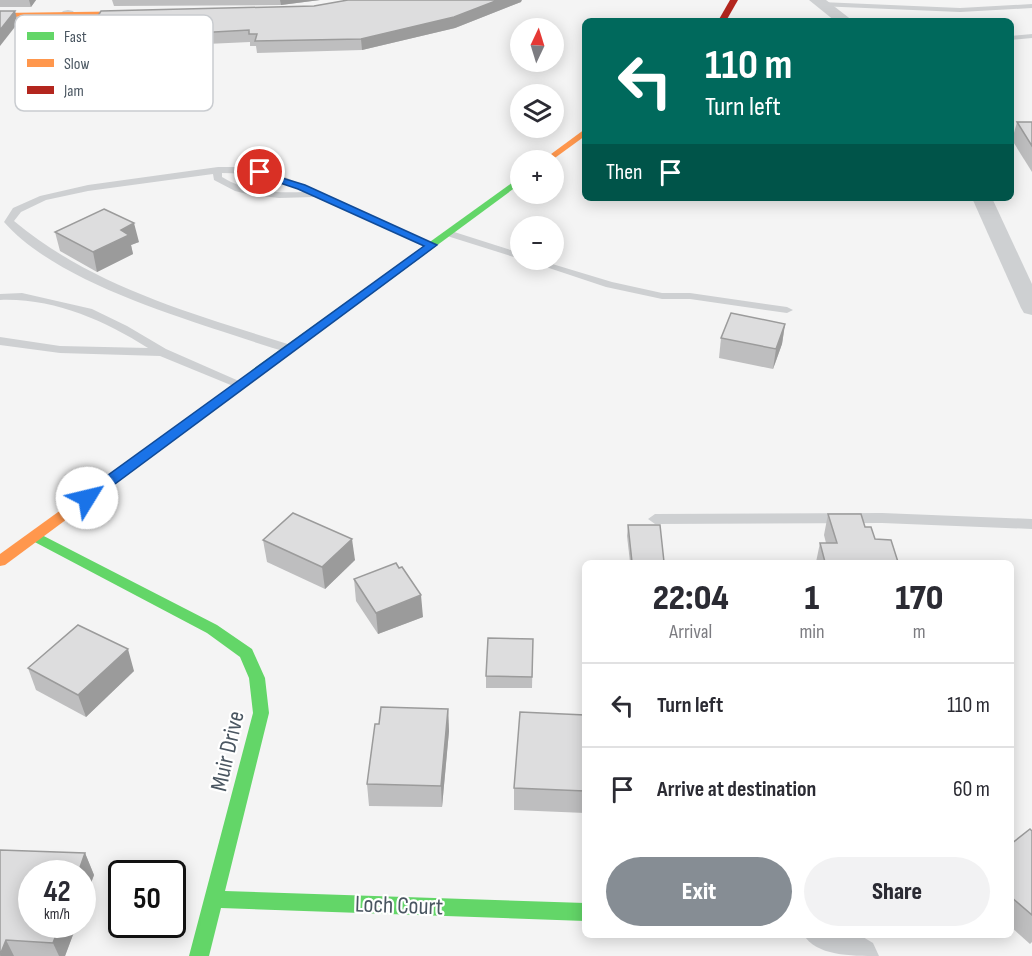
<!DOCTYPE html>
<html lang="en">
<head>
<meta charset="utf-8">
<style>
	:root { --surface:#fff; --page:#f2f2f3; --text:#2b2b33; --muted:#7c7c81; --line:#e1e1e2; --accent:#868d94 }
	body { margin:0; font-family:"Sofia Sans Condensed",sans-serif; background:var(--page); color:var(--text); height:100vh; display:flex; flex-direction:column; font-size:22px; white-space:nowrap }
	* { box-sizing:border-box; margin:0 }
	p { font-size:20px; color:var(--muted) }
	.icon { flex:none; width:33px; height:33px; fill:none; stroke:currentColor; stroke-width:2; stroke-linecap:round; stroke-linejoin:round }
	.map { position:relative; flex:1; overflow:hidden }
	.panel { position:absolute; left:582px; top:560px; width:432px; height:378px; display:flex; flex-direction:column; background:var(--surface); border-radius:9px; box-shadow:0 3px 15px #0003 }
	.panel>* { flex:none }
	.guide { position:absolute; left:582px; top:18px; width:432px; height:183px; border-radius:9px; box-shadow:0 3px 15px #0003; background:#00695c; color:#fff; overflow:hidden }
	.needle { width:39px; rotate:4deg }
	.buttons { position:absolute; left:510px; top:18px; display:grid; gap:12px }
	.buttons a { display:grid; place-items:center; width:54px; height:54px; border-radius:50%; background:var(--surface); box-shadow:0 3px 15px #0003; font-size:30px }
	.speed { position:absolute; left:18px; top:860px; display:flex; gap:12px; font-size:30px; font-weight:700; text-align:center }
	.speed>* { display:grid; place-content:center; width:78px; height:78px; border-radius:50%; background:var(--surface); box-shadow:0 3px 15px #0003; line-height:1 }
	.speed small { font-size:15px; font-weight:400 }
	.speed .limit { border:3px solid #111; border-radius:9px; background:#fff; color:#111 }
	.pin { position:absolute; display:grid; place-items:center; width:51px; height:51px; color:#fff; margin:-26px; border:3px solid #fff; border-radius:50%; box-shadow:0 2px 6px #0007 }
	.me { position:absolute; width:66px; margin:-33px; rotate:54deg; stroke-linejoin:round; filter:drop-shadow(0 0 4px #0008) }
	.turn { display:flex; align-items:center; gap:21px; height:126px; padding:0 24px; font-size:27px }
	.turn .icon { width:78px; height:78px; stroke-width:2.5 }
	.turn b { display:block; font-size:42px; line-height:51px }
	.then { display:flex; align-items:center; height:57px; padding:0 24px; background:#0003; gap:12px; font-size:22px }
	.eta { display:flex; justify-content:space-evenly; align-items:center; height:102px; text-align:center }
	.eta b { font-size:36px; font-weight:800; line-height:42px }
	.action { display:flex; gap:12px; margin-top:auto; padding:12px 24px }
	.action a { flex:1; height:69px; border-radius:36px; background:var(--accent); color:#fff; font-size:24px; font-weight:800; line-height:69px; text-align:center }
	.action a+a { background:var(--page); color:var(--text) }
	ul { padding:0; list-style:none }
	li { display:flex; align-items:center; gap:18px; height:84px; padding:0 24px; border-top:2px solid var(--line) }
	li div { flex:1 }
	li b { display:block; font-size:22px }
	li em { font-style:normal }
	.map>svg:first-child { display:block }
</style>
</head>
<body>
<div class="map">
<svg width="1032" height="956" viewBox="0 0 1032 956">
	<rect width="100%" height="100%" fill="#f4f4f4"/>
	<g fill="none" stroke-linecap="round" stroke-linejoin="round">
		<g fill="#ced0d2" fill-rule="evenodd">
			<polygon points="821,2 960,8 1032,4 1032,8 960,12 818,6 818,2"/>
			<polygon points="1032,34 1032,38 1011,40 1011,36"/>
			<path d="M218,167H247L276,173L436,245L435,247H427L315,197L279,198L251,195L235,191L214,180L213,174L88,191L46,200L21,212L14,221C94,288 197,315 294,346L296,349L290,353C268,347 246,339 224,332C157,310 51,276 4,222L13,208L40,196L88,185ZM222,173C255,173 274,179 304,192C276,193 246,192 222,177Z"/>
			<polygon points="448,230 520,253 520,259 444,235 443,233"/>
			<polygon points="525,260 539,260 612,282 662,293 690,293 787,307 793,310 787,313 690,299 662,299 606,287"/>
			<path d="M22,293L92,309L127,326L166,349L248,385L242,389L238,388L160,356L60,353L0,345V337L60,346L148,348C103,320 54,298 0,300V294Z"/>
			<polygon points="882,513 1032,519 1032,529 882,523 655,524 648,519 655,514"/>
		</g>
		<g fill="#ced0d2" fill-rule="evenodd">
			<polygon points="809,0 826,0 853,21 835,21"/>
			<polygon points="68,10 73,11 75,14 73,17 46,49 34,49 32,46 34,43 63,11"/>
			<polygon points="972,198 992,198 1032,284 1032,315 1024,313 1021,308"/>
			<path d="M803,934H858L873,943L879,956C850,956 816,956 803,934Z"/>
		</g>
		<g fill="#63d668" fill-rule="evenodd">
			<polygon points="520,177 520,184 260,376 252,376 250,373 252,370"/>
			<polygon points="34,531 217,625 252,649 265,678 269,713 225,891 585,903 585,921 221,908 209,956 189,956 253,713 249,678 240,657 207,633 29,539 27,536"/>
		</g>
		<g fill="#ff974d" fill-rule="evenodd">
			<polygon points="148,11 148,15 145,15 0,17 0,13"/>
			<polygon points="585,129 585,136 552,160 543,160"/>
			<polygon points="256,369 262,373 260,376 5,565 0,566 0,554"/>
		</g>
		<polygon fill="#b3261e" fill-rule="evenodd" points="730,0 738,0 726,21 718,21"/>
	</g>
	<g fill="#bebebf">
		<polygon points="0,0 36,0 31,7 0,7"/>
		<polygon points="112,0 320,0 281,5 114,6"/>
		<polygon points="521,2 455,28 362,50 257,53 256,46 250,46 250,42 163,46 158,56 82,56 80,45 314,6"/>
		<polygon points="1017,122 1032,122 1032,172 1012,140"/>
		<polygon points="55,232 139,242 131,245 133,254 97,272 60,251"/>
		<polygon points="785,324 782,344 773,369 719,358 721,338"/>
		<polygon points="828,514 865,527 875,539 898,562 816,562 820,543 826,543 824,535"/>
		<polygon points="628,525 664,562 630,562 627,536"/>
		<polygon points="263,540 355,560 325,589 267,562"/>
		<polygon points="354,579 423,617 378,634 356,601"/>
		<polygon points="533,639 532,688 486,688 486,676"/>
		<polygon points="28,668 134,671 86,717 36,690"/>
		<polygon points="448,709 449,731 442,807 369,806 367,784 379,724"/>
		<polygon points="585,715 585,813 514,810 514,788"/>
		<polygon points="1032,831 1032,942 1030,944 1011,927 1011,844"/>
		<polygon points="0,850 85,853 94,875 82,907 82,873 77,924 65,956 0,956"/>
	</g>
	<g fill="#9b9b9b">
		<polygon points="29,0 36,0 31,7"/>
		<polygon points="280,0 320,0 281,5"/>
		<polygon points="498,0 522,0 521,2 455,28 362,50 361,39"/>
		<polygon points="15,11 18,23 0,46 0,30"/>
		<polygon points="161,35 163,46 158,56 156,44"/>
		<polygon points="134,223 139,242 131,245 133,254 97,272 93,252 121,230"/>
		<polygon points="785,324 782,344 773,369 776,349"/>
		<polygon points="352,539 355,560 325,589 322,567"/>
		<polygon points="421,595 423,617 378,634 376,613"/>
		<polygon points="128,649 134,671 86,717 78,695"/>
		<polygon points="448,709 449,731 442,807 441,786"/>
		<polygon points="85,853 94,875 82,907 82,873 78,873"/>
		<polygon points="60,924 77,924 65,956 59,956 53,943"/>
		<polygon points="6,940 14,956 0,956"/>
	</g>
	<g fill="#ddddde" stroke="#9b9b9b" stroke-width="1.5">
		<polygon points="348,0 498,0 454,17 361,39 255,41 257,34 249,34 249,30 161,35 156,44 80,45 101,11 314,6"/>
		<polygon points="0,11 15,11 0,30"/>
		<polygon points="1017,122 1032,122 1032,146"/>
		<polygon points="104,209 134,223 121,230 129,235 93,252 55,232"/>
		<polygon points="731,313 785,324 776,349 721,338"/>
		<polygon points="293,513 352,539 322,567 263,540"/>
		<polygon points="828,514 861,514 865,527 871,527 875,539 891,540 898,562 825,562 820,543 837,543"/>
		<polygon points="628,525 660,525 664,562 632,562"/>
		<polygon points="396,563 399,568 402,567 421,595 376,613 354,579"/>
		<polygon points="78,625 128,649 78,695 28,668"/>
		<polygon points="488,638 533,639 532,677 486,676"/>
		<polygon points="381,707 448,709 441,786 367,784 375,724 379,724"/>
		<polygon points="520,712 585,715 585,791 514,788"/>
		<polygon points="1030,829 1032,831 1032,915 1011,897 1011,844"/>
		<polygon points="0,850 85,853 78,873 32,873 32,924 60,924 53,943 6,940 0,955"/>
	</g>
	<polygon fill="#1a73e8" stroke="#114b97" stroke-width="1.5" points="256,170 305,185 437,245 92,501 82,501 82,494 424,246 298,189 256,175"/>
	<g text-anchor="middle" stroke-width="4.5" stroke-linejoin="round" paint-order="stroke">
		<g font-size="24" fill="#4a5661" stroke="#fff">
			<text transform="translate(227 751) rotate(-77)" y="8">Muir Drive</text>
			<text transform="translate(399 905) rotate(2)" y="8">Loch Court</text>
		</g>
	</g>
	<rect x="15" y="15" width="198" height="96" rx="9" fill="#fff" stroke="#c9ccd0" stroke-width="1.5"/>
	<rect x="27" y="32" width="27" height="8" fill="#63d668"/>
	<rect x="27" y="59" width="27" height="8" fill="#ff974d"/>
	<rect x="27" y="86" width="27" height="8" fill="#b3261e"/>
	<g font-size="16" fill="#4a5661">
		<text x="64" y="42">Fast</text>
		<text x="64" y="69">Slow</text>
		<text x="64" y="96">Jam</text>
	</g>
</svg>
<div class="buttons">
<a><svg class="needle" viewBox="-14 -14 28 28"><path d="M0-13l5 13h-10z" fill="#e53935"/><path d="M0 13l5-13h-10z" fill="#7c7c81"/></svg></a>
<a><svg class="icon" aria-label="layers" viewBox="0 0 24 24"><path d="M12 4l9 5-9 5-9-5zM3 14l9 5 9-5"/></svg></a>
<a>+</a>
<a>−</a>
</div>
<div class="speed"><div>42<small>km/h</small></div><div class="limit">50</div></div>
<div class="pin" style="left:260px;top:172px;background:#d93025"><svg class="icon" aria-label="arrive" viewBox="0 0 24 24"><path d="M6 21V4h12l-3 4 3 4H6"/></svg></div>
<svg class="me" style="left:87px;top:498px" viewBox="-20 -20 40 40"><circle r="19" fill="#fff"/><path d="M0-13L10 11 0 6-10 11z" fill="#1a73e8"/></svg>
<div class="guide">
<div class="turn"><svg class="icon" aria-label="left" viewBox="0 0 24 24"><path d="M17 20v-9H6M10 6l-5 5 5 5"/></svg><div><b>110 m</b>Turn left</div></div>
<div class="then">Then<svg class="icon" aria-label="arrive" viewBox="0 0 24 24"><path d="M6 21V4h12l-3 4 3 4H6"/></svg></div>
</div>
<section class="panel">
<div class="eta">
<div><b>22:04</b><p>Arrival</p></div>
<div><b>1</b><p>min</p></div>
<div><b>170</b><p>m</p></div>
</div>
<ul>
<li><svg class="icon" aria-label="left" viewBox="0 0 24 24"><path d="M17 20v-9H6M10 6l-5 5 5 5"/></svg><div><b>Turn left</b></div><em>110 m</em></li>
<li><svg class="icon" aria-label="arrive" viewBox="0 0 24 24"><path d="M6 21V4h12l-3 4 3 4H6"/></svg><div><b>Arrive at destination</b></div><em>60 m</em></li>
</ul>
<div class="action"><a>Exit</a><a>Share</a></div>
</section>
</div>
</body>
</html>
